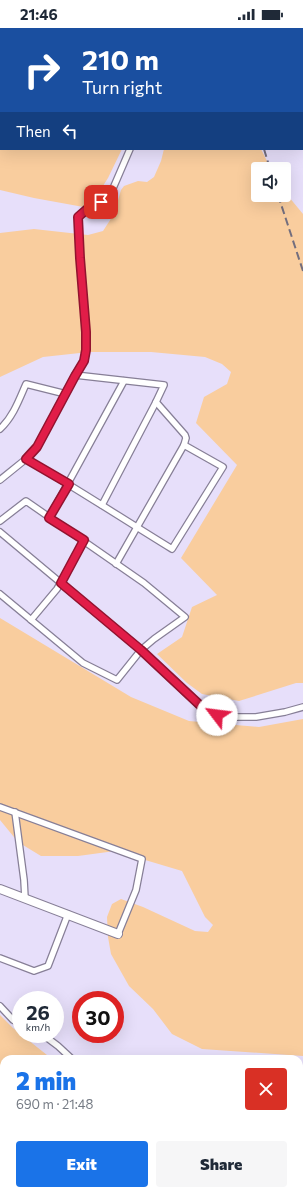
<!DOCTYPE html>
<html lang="en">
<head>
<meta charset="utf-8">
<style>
	:root { --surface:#fff; --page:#f6f6f7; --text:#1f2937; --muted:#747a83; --accent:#1a73e8 }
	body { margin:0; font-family:Commissioner,sans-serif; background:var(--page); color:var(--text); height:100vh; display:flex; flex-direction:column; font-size:15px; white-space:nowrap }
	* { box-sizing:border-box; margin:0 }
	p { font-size:13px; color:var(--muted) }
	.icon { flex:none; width:22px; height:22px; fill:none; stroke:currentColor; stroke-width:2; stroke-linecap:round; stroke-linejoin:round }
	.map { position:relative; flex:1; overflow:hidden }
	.side { position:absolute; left:0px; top:1027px; width:303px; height:140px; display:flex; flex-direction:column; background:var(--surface); border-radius:12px 12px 0 0; box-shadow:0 4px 16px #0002 }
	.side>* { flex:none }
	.top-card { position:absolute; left:0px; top:0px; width:303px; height:122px; box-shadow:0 4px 16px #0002; background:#1a4fa0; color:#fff; overflow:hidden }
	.buttons { position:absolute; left:251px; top:134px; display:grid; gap:8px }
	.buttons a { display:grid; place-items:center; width:40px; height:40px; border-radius:4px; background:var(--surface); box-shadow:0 4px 16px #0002; font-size:20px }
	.speed { position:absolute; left:12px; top:963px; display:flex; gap:8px; font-size:20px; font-weight:700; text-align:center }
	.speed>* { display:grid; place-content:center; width:52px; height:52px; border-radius:50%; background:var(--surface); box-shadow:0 4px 16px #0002; line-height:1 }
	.speed small { font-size:10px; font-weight:400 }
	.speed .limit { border:6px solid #d22; background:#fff; color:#111 }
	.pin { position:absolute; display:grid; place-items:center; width:34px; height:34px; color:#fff; margin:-17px; border-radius:8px; box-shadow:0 2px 6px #0006 }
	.me { position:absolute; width:44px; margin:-22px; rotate:300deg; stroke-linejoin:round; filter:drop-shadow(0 0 3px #0008) }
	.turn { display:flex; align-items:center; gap:14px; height:84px; padding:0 16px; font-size:18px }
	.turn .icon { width:52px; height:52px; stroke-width:2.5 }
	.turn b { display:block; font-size:28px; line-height:34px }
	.then { display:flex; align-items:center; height:38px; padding:0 16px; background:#0003; gap:8px; font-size:15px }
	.round { display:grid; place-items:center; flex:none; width:42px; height:42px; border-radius:4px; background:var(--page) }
	.summary { display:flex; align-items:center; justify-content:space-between; height:68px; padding:0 16px }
	h1 { font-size:24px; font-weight:800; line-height:30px; color:var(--accent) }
	.cta { display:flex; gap:8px; margin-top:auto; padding:8px 16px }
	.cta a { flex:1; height:46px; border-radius:4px; background:var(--accent); color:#fff; font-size:16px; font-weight:800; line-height:46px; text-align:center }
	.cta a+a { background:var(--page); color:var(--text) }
	.status { display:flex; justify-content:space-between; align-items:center; height:28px; padding:0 20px; background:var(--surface); direction:ltr }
	.status svg { height:11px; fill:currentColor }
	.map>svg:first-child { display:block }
</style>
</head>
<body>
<div class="status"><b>21:46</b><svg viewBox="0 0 49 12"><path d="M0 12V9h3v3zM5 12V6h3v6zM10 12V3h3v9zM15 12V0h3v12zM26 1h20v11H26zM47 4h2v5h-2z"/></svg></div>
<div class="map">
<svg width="303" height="1167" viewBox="0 0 303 1167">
	<rect width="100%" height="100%" fill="#e7dffa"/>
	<g fill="#f9cd9e">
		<polygon points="27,0 156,0 155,1 26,1"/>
		<polygon points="1,38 1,121 122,121 108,150 89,180 34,170 0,162 0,39"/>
		<polygon points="164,121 261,121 271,141 258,141 258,167 284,167 284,163 303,186 303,655 296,655 239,673 202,666 187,655 157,626 182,609 192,579 217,567 181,530 237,437 196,395 204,369 227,356 231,344 222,336 205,329 151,324 89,324 43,329 0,349 0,205 34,201 88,207 103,203 114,186 121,162 124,158 138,153 147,154 154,149 161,133"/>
		<polygon points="0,590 131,669 189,693 259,699 303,691 303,1028 202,1021 172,1006 153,981 129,958 111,926 108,909 107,889 112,876 121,871 143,879 195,903 208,904 213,897 205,889 182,843 115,823 78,828 41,828 18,814 0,792"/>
		<polygon points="0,987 13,1000 52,1031 4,1031 4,1163 123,1163 126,1167 0,1167"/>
		<polygon points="186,1163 223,1163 225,1167 189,1167"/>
	</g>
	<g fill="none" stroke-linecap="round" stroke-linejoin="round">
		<g stroke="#a58dcf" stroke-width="11">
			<polyline points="212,0 213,1"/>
			<polyline points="302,21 303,21"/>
		</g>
		<g stroke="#877f97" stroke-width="8">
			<g id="street">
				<polyline points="178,1 178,0"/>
				<polyline points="75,347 164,357 156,374 102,477"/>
				<path d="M0,401C13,389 19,372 26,356L66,366"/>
				<path d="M26,431C76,460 123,491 172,521L223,439L184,417"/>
				<polyline points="0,452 26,431 37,419 75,347 84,333 86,322 86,304 80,230 78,189 86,182 101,174 111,165 130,121"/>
				<polyline points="49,490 124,353"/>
				<polyline points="0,493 26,473 144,555 185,589 154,611 141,622 117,652 83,635 0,566"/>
				<polyline points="0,504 141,622 203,681 217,687 230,689 256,689 285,684 303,679"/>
				<polyline points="116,536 184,417 186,410 185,407 156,374"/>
				<polyline points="31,592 57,561 84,513"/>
				<polyline points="0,779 142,831 136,862 118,906"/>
				<polyline points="15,784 24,852 25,870"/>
				<polyline points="0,930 34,943 48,938 68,886"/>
				<polyline points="0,978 13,992 21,996"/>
				<polyline points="42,1006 58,1018 72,1031"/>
				<polyline points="193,1163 198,1167"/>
			</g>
		</g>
		<g stroke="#877f97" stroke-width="10">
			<polyline id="secondary" points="0,861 118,906"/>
		</g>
		<use href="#street" stroke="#fff" stroke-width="5.5"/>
		<use href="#secondary" stroke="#fff" stroke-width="8"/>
		<g stroke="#736e7e" stroke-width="2" stroke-dasharray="8 4" stroke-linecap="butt">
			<polyline points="225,0 226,1"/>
			<polyline points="264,121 270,141"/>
			<polyline points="278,167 303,243"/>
		</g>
	</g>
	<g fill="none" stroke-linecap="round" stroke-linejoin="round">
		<g stroke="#92132f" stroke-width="10">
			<polyline id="route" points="101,174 86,182 78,189 80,230 86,304 86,322 84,333 75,348 37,419 26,431 69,456 49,490 84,512 61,555 141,622 203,680 217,687"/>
		</g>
		<use href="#route" stroke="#e11d48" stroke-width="7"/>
	</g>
</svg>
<div class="buttons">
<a><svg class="icon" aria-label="sound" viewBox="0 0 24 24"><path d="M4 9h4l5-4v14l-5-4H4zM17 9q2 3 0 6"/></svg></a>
</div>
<div class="speed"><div>26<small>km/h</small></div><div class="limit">30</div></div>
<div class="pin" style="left:101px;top:174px;background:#d93025"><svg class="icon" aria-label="arrive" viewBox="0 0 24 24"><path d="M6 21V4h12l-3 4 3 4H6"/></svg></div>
<svg class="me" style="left:217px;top:687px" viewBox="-20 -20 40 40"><circle r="19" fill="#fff"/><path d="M0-13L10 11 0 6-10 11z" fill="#e11d48"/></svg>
<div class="top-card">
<div class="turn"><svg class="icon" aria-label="right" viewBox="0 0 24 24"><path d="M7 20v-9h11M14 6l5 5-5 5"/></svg><div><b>210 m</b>Turn right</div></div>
<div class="then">Then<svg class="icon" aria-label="left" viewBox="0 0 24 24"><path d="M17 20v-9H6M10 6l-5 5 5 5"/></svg></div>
</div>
<section class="side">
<div class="summary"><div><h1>2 min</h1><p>690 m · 21:48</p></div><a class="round" style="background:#d93025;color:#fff"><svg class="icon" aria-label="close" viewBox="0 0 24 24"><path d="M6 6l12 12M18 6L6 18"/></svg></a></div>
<div class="cta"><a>Exit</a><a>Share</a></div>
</section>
</div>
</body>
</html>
